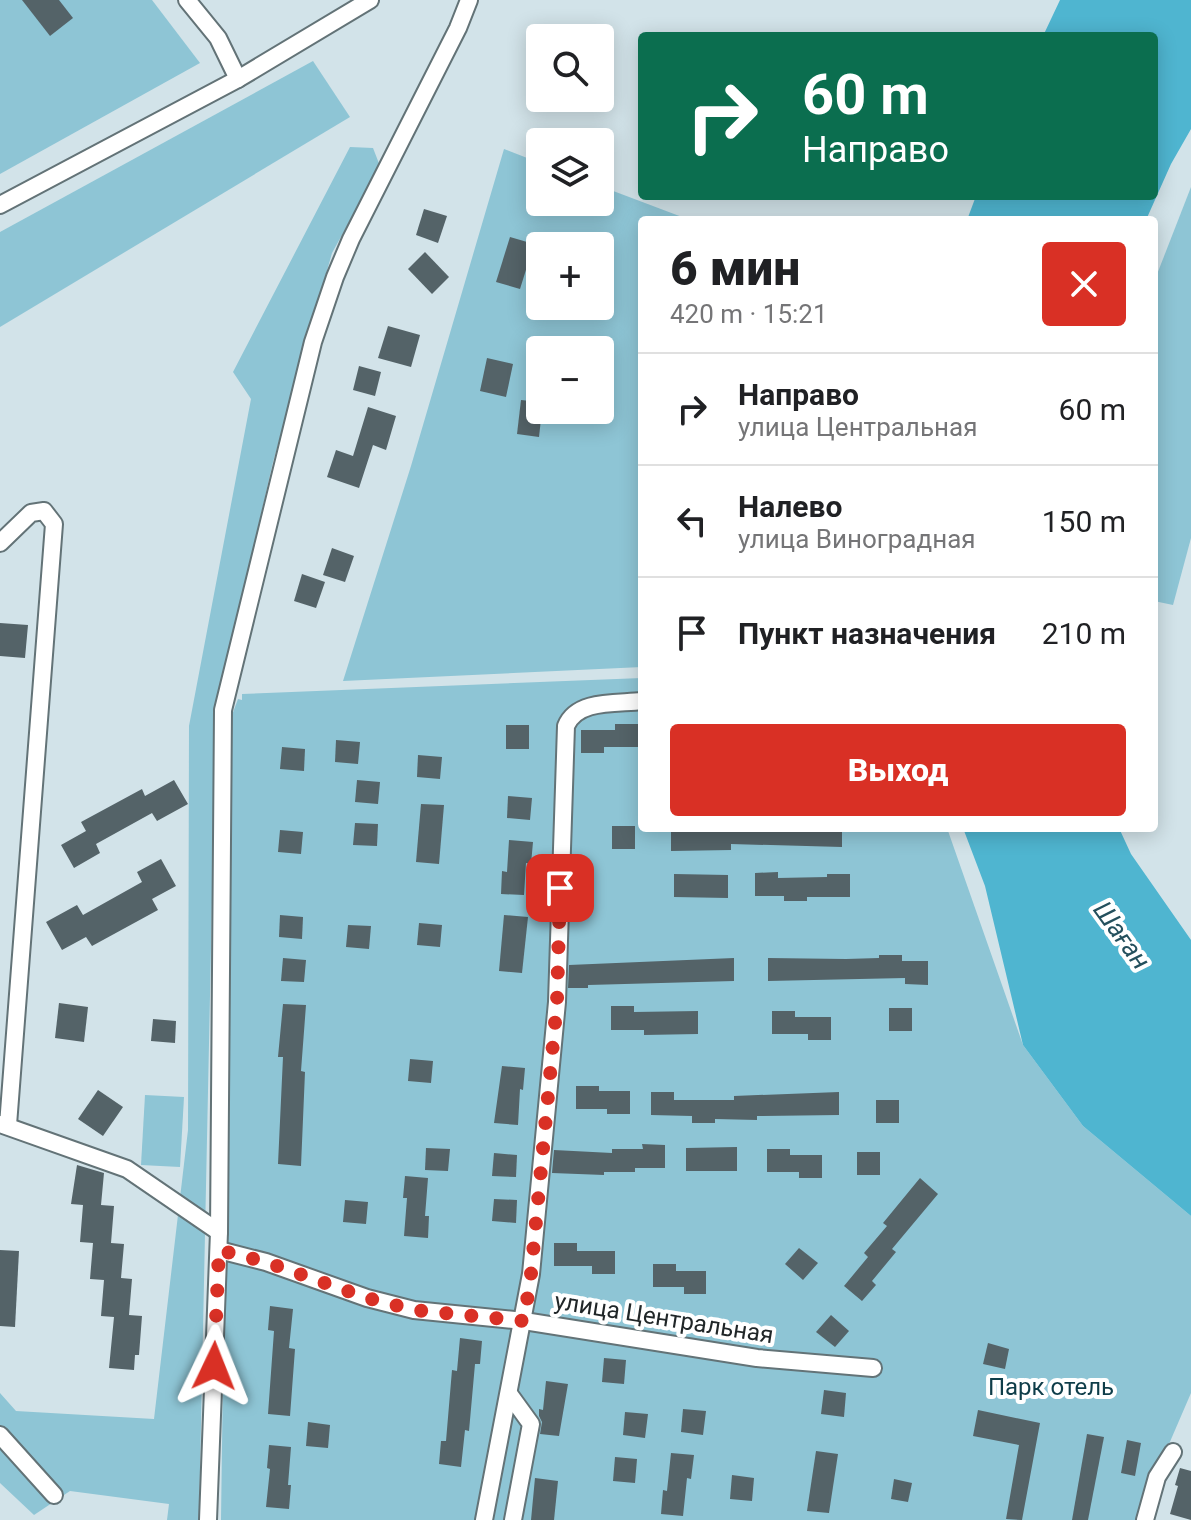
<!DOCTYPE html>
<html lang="ru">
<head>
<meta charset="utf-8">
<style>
	:root { --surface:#fff; --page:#f6f6f6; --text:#202124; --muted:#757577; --line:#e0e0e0; --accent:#d93025 }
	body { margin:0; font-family:Roboto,sans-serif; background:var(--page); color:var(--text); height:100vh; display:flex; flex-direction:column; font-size:30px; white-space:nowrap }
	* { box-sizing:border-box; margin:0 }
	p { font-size:26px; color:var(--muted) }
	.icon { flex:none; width:44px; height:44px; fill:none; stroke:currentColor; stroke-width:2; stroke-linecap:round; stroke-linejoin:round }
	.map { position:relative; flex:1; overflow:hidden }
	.drawer { position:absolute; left:638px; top:216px; width:520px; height:616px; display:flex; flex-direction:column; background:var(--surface); border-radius:8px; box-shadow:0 4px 20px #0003 }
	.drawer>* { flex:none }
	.hud { position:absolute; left:638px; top:32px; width:520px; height:168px; border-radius:8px; box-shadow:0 4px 20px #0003; background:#0b6e4f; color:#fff; overflow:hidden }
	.controls { position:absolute; left:526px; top:24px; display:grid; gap:16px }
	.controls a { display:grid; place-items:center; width:88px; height:88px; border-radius:8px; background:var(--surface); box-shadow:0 4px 20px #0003; font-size:40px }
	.pin { position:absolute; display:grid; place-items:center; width:68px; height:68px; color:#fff; margin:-34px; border-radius:16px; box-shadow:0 4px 12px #0006 }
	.me { position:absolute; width:88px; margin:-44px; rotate:2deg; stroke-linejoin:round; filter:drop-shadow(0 0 6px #0008) }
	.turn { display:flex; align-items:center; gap:28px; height:168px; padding:0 32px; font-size:36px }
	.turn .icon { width:104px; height:104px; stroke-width:2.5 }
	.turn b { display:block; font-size:56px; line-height:68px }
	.round { display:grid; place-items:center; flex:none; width:84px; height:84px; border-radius:8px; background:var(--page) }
	.overview { display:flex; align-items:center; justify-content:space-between; height:136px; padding:0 32px }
	h1 { font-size:48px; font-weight:800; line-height:60px }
	.cta { display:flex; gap:16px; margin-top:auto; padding:16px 32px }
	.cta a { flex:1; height:92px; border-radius:8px; background:var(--accent); color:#fff; font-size:32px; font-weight:800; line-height:92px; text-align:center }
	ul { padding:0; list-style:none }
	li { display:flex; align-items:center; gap:24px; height:112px; padding:0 32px; border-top:2px solid var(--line) }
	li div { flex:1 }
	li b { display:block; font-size:30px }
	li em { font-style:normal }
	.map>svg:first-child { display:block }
</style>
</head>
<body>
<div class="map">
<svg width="1191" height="1520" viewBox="0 0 1191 1520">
	<rect width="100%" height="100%" fill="#d2e3e9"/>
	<g fill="#8ec5d5" fill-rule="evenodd">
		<polygon points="0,0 152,0 200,63 0,174"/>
		<polygon points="313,61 350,117 0,327 0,232"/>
		<polygon points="350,147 373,148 380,166 332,253 273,462 216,710 199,1520 167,1520 169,1504 70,1491 34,1515 0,1483 0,1393 16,1411 154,1419 188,1130 189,726 251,399 233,372"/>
		<path d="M504,149L540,163V202H600V186L690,220H642V667L343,681L411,466ZM540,246H600V306H540ZM540,350H600V410H540Z"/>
		<polygon points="1191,187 1191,538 1173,605 1154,601 1154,282"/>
		<polygon points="642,678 642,828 947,828 1023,1045 1083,1126 1191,1216 1191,1393 1147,1495 1141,1520 221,1520 232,715 238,699 242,700 242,694"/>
		<polygon points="145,1095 184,1097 180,1167 141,1165"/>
	</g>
	<g fill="#4fb5d0">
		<polygon points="1060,0 1191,0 1191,129 1171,164 1146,220 967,220 976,196 1154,196 1154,36 1043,36"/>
		<polygon points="963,828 1119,828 1131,854 1191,940 1191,1216 1083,1126 1023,1045 985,886"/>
	</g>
	<g fill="#546368">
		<polygon points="22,0 59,0 73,18 50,36"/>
		<polygon points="424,209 447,216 438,243 416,235"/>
		<polygon points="510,237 534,244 520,289 496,282"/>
		<polygon points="425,252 449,277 432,294 408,269"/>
		<polygon points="388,326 420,335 411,367 378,358"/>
		<polygon points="487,358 513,364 506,397 480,391"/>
		<polygon points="359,366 381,372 375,396 353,390"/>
		<polygon points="521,400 540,402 542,410 539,437 517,434"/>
		<polygon points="368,407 396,416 386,450 373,445 359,488 327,477 336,450 353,456"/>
		<polygon points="332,548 354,556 345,582 323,575"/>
		<polygon points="302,574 325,582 316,608 294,601"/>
		<polygon points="0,623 28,625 25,658 0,656"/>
		<polygon points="615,724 638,724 638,747 604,747 604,753 581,753 581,730 615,730"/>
		<rect x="506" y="725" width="23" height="24"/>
		<polygon points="336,740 360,742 358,764 335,762"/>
		<polygon points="282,747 305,749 304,771 280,769"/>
		<polygon points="418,755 442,757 440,779 417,777"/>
		<polygon points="174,780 188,804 157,821 152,813 96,844 100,853 74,868 61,845 86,831 81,822 142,789 145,796"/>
		<polygon points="357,780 380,782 378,804 355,802"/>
		<polygon points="508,796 532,798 530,820 507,818"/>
		<polygon points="421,804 444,805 439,864 416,862"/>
		<polygon points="355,823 378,824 377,846 353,845"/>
		<rect x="612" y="826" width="23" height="23"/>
		<polygon points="671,828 842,828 842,847 731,844 731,850 671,851"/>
		<polygon points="280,830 303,832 301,854 278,852"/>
		<polygon points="509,840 533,842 531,864 526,863 524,895 501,894 502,871 507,872"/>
		<polygon points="161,859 176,886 152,899 158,910 92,946 86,937 62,950 46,922 77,905 83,915 142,882 137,872"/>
		<polygon points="778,872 778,878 827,877 827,874 850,874 850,897 807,897 807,901 784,901 784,896 755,896 755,873"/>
		<polygon points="674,874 728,875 728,898 674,897"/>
		<polygon points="280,915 303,917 302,939 279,937"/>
		<polygon points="504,915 528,917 522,973 499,971"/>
		<polygon points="419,923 442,925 440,947 417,945"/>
		<polygon points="348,925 371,926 369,949 346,947"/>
		<polygon points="879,955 902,955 902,961 928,961 928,985 905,984 905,978 768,981 768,958 846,959 879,958"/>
		<polygon points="283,958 306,960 304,982 281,981"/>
		<polygon points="734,958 734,981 588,985 588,988 568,988 569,965"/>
		<polygon points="59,1003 88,1007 84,1042 55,1038"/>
		<polygon points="283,1004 306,1005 301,1071 305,1072 301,1166 278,1164 283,1057 278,1057"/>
		<polygon points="611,1006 634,1006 634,1012 698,1011 698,1034 644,1035 644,1030 611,1030"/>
		<rect x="889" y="1008" width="23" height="23"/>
		<polygon points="772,1011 795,1011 795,1017 831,1017 831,1040 808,1040 808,1034 772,1034"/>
		<polygon points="153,1019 176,1021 175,1043 151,1041"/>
		<polygon points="410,1059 433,1061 431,1083 408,1081"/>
		<polygon points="502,1066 525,1068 523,1090 520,1089 518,1125 494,1123"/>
		<polygon points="576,1086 599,1086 599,1091 630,1091 630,1114 607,1114 607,1109 576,1109"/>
		<polygon points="98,1090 123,1107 103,1136 78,1119"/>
		<polygon points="651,1092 674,1092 674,1100 734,1100 734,1096 839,1092 839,1115 757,1116 757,1120 715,1119 715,1123 692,1123 692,1116 651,1115"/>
		<rect x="876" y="1100" width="23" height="23"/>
		<polygon points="642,1144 665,1145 665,1168 635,1168 635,1172 604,1172 604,1175 552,1173 554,1150 612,1153 612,1149 643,1149"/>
		<polygon points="737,1147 737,1171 686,1171 686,1148"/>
		<polygon points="426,1148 450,1149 448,1171 425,1170"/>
		<polygon points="767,1149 790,1149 790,1155 822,1155 822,1178 799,1178 799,1172 767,1172"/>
		<rect x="857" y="1152" width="23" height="23"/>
		<polygon points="494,1153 517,1155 516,1177 492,1176"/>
		<polygon points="77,1165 104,1173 101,1205 114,1206 111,1243 124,1244 121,1278 132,1279 129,1315 142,1316 139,1355 135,1355 134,1370 109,1368 114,1317 101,1316 104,1280 90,1279 93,1243 80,1242 83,1205 71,1204"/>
		<polygon points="405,1176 428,1178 425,1216 429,1216 428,1238 404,1236 407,1198 403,1198"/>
		<polygon points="920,1178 938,1194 892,1249 896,1252 872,1281 876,1285 862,1301 844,1286 868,1257 864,1253 887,1226 883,1223"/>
		<polygon points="494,1199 517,1200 516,1223 492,1221"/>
		<polygon points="345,1200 368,1202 366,1224 343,1222"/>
		<polygon points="554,1243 577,1243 577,1251 615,1251 615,1274 592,1274 592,1266 554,1266"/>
		<polygon points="799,1248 818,1263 803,1280 785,1264"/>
		<polygon points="0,1250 19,1251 15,1327 0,1326"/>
		<polygon points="653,1264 676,1264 676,1271 706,1271 706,1294 684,1294 684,1287 653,1287"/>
		<polygon points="270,1306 293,1309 289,1348 295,1349 290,1416 268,1414 274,1331 268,1330"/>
		<polygon points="831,1315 849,1331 835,1347 816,1332"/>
		<polygon points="460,1338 482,1341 480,1364 475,1364 469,1431 465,1430 461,1467 439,1464 441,1441 446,1441 452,1370 457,1371"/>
		<polygon points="988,1343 1009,1349 1005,1369 983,1364"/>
		<polygon points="604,1358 626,1360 624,1384 602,1382"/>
		<polygon points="546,1381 568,1384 559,1436 540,1434 542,1422 539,1416 539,1409 543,1410"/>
		<polygon points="824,1390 846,1393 844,1417 821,1414"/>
		<polygon points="683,1409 706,1411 703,1435 681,1432"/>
		<polygon points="978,1410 1040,1423 1022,1520 1006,1519 1019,1445 973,1436"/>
		<polygon points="625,1412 648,1414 645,1438 623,1435"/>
		<polygon points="308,1422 330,1425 328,1448 306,1446"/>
		<polygon points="1087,1434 1104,1437 1088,1520 1072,1520"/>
		<polygon points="1127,1440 1141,1443 1135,1476 1121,1473"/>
		<polygon points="269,1445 291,1447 288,1485 291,1485 289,1509 266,1507 270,1469 267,1468"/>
		<polygon points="816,1451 838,1454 829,1513 807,1511"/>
		<polygon points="671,1453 694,1455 691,1479 687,1478 683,1516 661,1514 663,1490 667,1491"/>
		<polygon points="615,1457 637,1459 635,1483 613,1481"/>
		<polygon points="1180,1468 1191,1471 1191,1520 1170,1514 1178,1486 1175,1485"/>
		<polygon points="732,1475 754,1478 752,1501 730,1499"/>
		<polygon points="535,1478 558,1481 554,1520 531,1520"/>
		<polygon points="894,1479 912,1483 908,1502 891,1499"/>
	</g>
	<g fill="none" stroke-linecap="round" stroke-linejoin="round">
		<g stroke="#637377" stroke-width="20">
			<g id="minor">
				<polyline points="187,0 218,38 238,79"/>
				<polyline points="0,205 238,79 370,0"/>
				<polyline points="0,543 31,513 44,511 54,524 8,1125"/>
				<polyline points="0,1124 127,1169 219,1232"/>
				<polyline points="219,1250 266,1262 367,1298 414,1310 524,1321 757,1358 873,1368"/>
				<polyline points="510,1395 531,1424 513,1520"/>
				<polyline points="0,1435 54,1495"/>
				<polyline points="208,1520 219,1232 223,710 313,342 335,277 351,239 458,28 469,0"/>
				<path d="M484,1520L531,1274L557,1002L566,726C577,699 617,704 642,701"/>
				<polyline points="1145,1520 1157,1477 1173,1452"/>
			</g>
		</g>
		<use href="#minor" stroke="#fff" stroke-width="16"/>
	</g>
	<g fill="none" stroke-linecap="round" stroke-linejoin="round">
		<polyline stroke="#d93025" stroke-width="14" stroke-dasharray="0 25.2" points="214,1366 219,1250 266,1262 367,1298 414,1310 524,1321 531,1274 557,1002 560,888"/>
	</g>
	<g text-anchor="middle" stroke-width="8" stroke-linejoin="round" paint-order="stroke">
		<g font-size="24" fill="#202628" stroke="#fff">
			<text transform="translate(664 1318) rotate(9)" y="8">улица Центральная</text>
		</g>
		<g font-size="24" fill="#0e3d49" stroke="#fff">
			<text x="1051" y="1395">Парк отель</text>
		</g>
		<g font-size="26" font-style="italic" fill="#24505d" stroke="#fff">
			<text transform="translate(1122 935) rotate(54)" y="9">Шаған</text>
		</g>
	</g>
</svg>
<div class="controls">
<a><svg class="icon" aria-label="search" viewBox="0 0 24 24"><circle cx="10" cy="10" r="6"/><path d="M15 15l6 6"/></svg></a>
<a><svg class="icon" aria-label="layers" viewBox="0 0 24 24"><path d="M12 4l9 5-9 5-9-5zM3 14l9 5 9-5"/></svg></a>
<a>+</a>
<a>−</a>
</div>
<div class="pin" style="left:560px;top:888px;background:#d93025"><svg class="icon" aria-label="arrive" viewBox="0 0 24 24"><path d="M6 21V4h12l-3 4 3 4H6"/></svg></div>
<svg class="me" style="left:214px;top:1366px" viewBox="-20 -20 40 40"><path d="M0-17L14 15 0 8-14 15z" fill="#d93025" stroke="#fff" stroke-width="4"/></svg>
<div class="hud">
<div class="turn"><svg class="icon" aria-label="right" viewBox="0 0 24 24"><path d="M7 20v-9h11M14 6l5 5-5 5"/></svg><div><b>60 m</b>Направо</div></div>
</div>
<section class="drawer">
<div class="overview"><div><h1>6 мин</h1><p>420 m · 15:21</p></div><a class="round" style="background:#d93025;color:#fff"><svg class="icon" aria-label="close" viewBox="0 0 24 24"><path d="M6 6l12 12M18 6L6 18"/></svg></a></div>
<ul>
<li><svg class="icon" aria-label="right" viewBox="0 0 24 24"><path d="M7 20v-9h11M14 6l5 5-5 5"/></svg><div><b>Направо</b><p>улица Центральная</p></div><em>60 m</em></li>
<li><svg class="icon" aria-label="left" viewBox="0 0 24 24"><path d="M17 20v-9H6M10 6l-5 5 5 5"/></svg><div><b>Налево</b><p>улица Виноградная</p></div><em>150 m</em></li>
<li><svg class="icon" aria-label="arrive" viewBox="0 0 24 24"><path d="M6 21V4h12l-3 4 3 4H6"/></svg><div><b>Пункт назначения</b></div><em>210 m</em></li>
</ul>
<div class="cta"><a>Выход</a></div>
</section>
</div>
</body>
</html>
